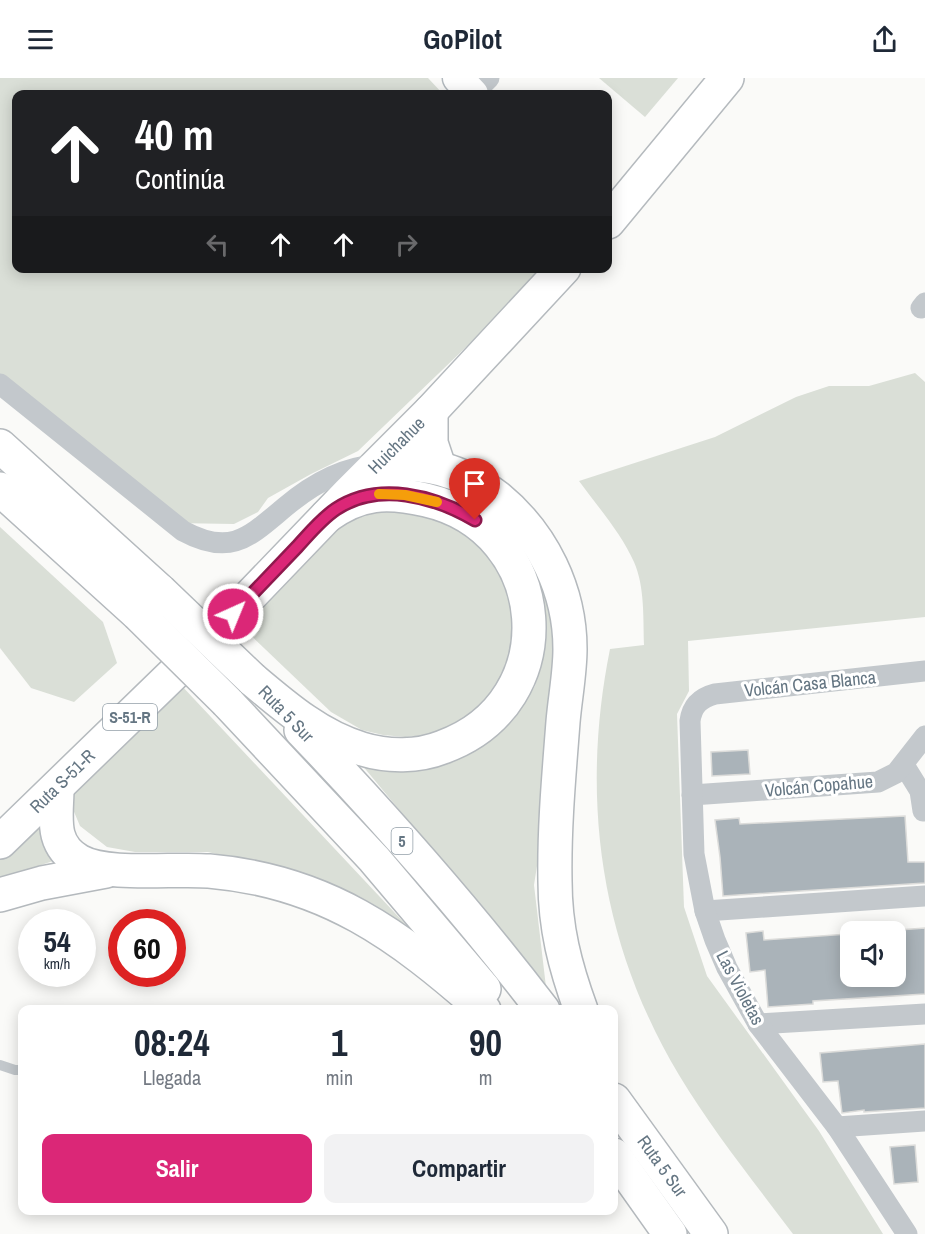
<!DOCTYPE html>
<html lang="es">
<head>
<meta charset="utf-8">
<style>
	:root { --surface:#fff; --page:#f2f2f3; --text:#1f2937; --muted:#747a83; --accent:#db2777 }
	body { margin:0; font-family:"Archivo Narrow",sans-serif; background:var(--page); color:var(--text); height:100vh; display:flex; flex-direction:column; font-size:22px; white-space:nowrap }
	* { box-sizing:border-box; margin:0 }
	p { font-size:20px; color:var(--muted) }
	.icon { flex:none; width:33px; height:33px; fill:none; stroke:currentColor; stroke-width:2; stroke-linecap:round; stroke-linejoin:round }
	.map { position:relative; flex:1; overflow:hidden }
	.panel { position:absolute; left:18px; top:927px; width:600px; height:210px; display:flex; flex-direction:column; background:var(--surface); border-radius:12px; box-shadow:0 3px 15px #0003 }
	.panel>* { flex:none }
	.banner { position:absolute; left:12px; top:12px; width:600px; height:183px; border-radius:12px; box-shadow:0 3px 15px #0003; background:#202124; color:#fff; overflow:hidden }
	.tools { position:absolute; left:840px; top:843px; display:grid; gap:12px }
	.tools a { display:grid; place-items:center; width:66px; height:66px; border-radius:12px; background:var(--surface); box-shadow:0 3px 15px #0003; font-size:30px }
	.speed { position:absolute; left:18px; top:831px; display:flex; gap:12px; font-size:30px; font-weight:700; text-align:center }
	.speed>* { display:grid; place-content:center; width:78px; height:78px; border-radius:50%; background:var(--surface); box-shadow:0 3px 15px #0003; line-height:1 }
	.speed small { font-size:15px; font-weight:400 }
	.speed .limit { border:9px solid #d22; background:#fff; color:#111 }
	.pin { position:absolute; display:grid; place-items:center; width:51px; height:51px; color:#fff; margin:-62px -26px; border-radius:50% 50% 50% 0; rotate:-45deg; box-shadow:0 0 6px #0007 }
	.pin .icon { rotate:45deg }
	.me { position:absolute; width:66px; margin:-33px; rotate:44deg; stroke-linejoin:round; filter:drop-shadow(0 0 4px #0008) }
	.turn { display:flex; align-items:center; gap:21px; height:126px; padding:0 24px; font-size:27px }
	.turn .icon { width:78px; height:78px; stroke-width:2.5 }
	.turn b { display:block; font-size:42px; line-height:51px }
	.lanes { display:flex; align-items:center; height:57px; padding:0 24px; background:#0003; justify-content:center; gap:30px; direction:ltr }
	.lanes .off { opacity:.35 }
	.eta { display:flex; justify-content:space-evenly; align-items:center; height:102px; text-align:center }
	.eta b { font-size:36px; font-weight:800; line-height:42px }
	.action { display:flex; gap:12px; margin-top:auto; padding:12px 24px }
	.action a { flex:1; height:69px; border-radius:12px; background:var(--accent); color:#fff; font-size:24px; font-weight:800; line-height:69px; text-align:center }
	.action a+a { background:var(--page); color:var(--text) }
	header { display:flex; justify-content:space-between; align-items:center; height:78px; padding:0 24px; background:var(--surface); font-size:27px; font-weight:800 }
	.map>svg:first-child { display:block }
</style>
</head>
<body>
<header><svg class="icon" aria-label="menu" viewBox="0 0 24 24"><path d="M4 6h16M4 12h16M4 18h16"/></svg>GoPilot<svg class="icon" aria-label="share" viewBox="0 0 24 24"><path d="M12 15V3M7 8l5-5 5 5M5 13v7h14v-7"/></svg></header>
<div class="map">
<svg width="925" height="1156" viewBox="0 0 925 1156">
	<rect width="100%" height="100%" fill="#fafaf8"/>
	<g fill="#dadfd7">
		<polygon points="0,0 428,0 443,16 16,16 16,190 547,191 358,373 311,396 268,420 258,434 234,446 173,445 0,306"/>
		<polygon points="599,0 678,0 645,39"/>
		<path d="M915,295L925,304V539L688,563L689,613L677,636L684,829L707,898L819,1053L883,1156H793C754,1104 712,1052 679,997C600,865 580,720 610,571L644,567C643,541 645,509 634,484C621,455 598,429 579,403L715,359L796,319L829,308H869Z"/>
		<polygon points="396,391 471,407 535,471 560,576 548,718 534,807 546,909 357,681 448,681 480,668 514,641 535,608 543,577 541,538 529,493 406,408"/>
		<polygon points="397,430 435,435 476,457 512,512 514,568 494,614 476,632 441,653 425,657 405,659 383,657 362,652 331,634 242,549 318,467 346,445 373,434"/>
		<polygon points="0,449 103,544 117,585 74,624 31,610 0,570"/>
		<polygon points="180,606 410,851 327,808 264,787 208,774 135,774 107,769 80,748 72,729 72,712"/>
		<polygon points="39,740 53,783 0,801 0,775"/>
	</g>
	<g fill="#aab3b9" stroke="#dcdcda" stroke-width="1.5">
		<polygon points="748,672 750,696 712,698 711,674"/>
		<polygon points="905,738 908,784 925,784 925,805 723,818 720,779 715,742 739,740 740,746"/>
		<polygon points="925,850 925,916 813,923 813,926 768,929 765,892 750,894 746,855 763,853 764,862 848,856 850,898 902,898 899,852"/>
		<polygon points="925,966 925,1030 864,1034 864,1032 842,1035 838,1003 823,1004 820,975"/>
		<polygon points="915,1067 918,1104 894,1106 890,1069"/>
	</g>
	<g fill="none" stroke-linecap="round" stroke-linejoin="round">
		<g stroke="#b3babf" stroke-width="33">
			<polyline id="secondary" points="458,0 473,16"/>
		</g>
		<g stroke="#b5babe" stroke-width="36">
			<g id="primary">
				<polyline points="608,144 727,0"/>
				<path id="s1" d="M0,764L202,568L349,415L431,333L564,190"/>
			</g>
		</g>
		<g stroke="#b4b9bd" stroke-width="36">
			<g id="highway">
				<polyline points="431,333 431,365 439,389"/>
				<polyline points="0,368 160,513"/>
				<path d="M378,387C424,383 461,391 498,420C543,457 570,513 570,571C570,595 565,620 563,644C559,696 554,750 555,803C555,850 565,888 581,932"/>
				<polyline points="0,411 138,536"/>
				<path d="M252,601C285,629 320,659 362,671C388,679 418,679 443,669C567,624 553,451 426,422C387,413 360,414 327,438"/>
				<polyline points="227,624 374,781 484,911"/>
				<path d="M301,652C386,741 468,834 543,932"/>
				<path d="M57,710C57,737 49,766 79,783C107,799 175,790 209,793C326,803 399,857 484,932"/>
				<polyline points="0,817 42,805 106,793"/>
				<path id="s2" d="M614,1022L711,1156"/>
				<polyline points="614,1077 670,1156"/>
			</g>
		</g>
		<polyline stroke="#c3c8cc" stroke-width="10" points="0,987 15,992 22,992"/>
		<g stroke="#c3c8cc" stroke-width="21">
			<polyline points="473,16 489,0"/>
			<polyline points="921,230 925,225"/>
			<path d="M0,306L183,453C231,479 249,459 285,429C310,408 342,389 376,387"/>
			<polyline points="904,687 920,713 923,733"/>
			<polyline points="692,717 878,704 896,695 925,658"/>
			<polyline points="705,833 925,818"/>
			<polyline points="758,946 925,936"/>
			<polyline points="837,1049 925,1043"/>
			<path d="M907,1156L837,1049L758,946L727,890L715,862L705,833L694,776L690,643C692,628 700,620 715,616L925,593"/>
		</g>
		<use href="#secondary" stroke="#fff" stroke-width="30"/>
		<use href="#primary" stroke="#fff" stroke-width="33"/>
		<use href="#highway" stroke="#fff" stroke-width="33"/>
		<g stroke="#b4b9bd" stroke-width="36" stroke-linecap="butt">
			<g id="highway-bridge">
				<polyline points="160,513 252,601"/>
				<polyline points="138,536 227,624"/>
			</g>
		</g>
		<use href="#highway-bridge" stroke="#fff" stroke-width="33"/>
	</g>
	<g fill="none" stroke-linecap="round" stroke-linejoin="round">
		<g stroke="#8e194d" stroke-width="15">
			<path id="route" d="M233,536C254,514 275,492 297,469C309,456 321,441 336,431C379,403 434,418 475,442"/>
		</g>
		<use href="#route" stroke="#db2777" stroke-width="10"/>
		<polyline stroke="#f59e0b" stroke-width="10" points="379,416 405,417 437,424"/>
	</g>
	<g text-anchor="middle" stroke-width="6" stroke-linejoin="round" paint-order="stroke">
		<g fill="#fff" stroke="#939fa8" stroke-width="1.5">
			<rect x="103" y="626" width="54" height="26" rx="4.5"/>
			<rect x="391.5" y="750" width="21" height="26" rx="4.5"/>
		</g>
		<g font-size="16" font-weight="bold" fill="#657683">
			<text x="130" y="645">S-51-R</text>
			<text x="402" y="769">5</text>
		</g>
		<g font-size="18" fill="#657683" stroke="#fff">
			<text dy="6" stroke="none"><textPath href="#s1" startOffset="561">Huichahue</textPath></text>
			<text transform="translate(810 606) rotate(-6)" y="6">Volcán Casa Blanca</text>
			<text transform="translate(286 636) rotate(46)" y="6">Ruta 5 Sur</text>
			<text dy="6" stroke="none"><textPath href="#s1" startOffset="87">Ruta S-51-R</textPath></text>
			<text transform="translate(819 708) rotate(-5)" y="6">Volcán Copahue</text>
			<text transform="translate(740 910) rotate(62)" y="6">Las Violetas</text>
			<text dy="6" stroke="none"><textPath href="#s2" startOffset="82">Ruta 5 Sur</textPath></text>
		</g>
	</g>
</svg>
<div class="tools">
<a><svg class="icon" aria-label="sound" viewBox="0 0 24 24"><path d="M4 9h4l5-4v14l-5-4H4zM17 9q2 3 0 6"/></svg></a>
</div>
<div class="speed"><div>54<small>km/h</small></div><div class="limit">60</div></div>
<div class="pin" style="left:475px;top:442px;background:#d93025"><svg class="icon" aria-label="arrive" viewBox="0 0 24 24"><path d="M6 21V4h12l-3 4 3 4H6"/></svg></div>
<svg class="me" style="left:233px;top:536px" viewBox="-20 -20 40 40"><circle r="17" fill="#db2777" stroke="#fff" stroke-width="3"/><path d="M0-11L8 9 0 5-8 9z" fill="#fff"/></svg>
<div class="banner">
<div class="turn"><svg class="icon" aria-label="ahead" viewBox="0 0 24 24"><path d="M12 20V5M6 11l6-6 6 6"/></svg><div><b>40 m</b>Continúa</div></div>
<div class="lanes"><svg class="icon off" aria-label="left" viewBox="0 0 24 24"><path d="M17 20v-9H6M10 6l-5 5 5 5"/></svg><svg class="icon" aria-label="ahead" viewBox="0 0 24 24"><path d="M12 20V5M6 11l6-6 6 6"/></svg><svg class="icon" aria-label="ahead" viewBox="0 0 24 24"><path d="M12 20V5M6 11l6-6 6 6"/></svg><svg class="icon off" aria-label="right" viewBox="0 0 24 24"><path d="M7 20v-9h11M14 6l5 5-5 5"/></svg></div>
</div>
<section class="panel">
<div class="eta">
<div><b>08:24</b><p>Llegada</p></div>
<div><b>1</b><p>min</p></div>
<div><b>90</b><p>m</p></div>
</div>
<div class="action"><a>Salir</a><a>Compartir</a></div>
</section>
</div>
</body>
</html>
